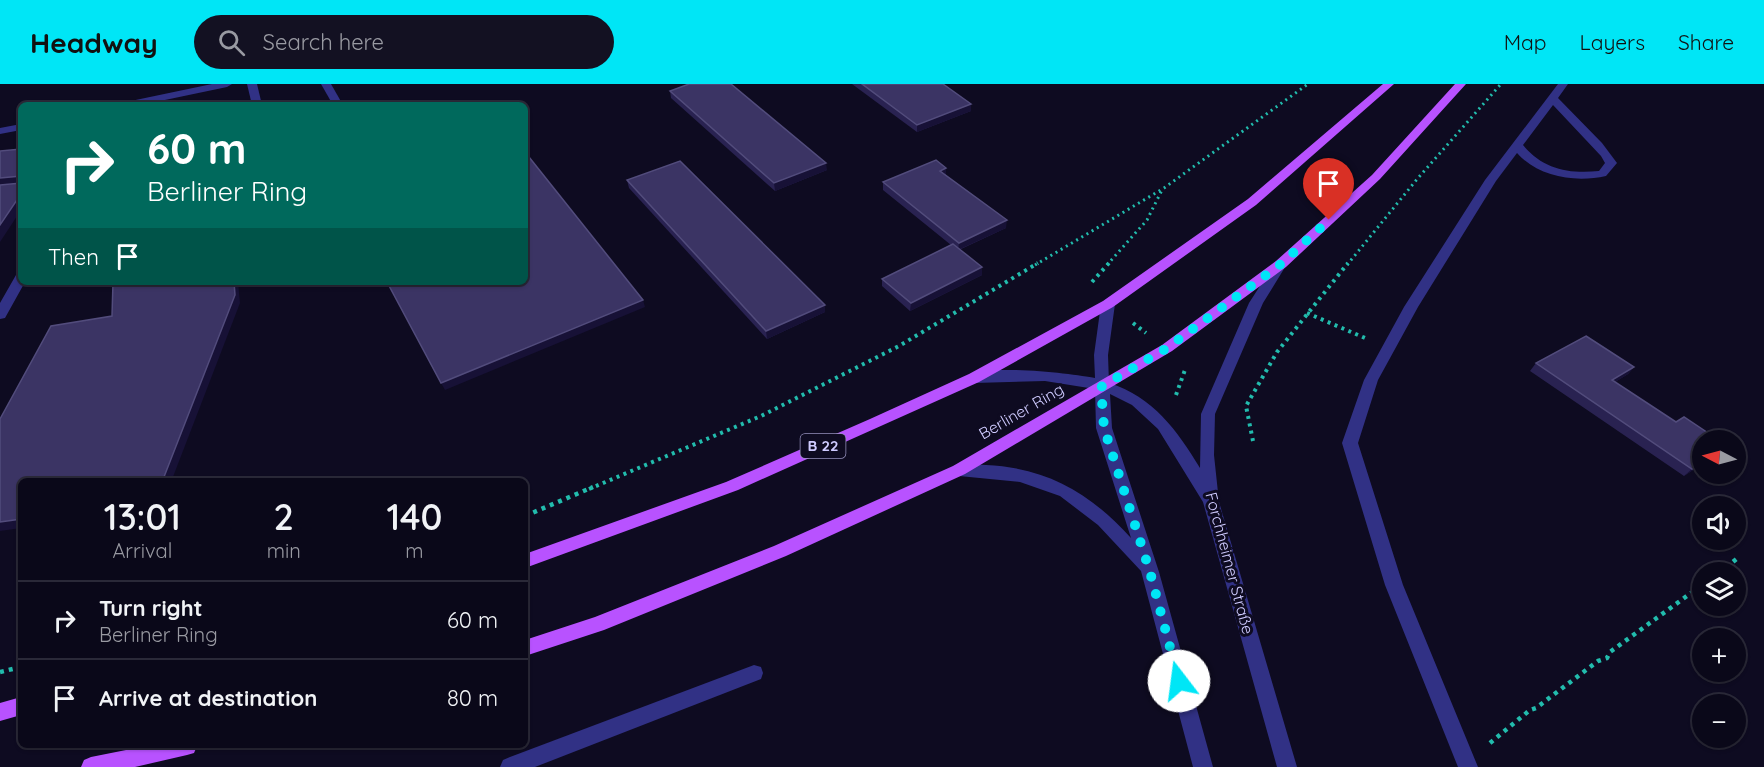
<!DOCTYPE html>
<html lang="en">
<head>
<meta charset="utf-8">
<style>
	:root { --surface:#0a0819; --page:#131122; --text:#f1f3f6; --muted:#999aa2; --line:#2a2938; --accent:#00e6f6 }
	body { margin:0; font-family:Quicksand,sans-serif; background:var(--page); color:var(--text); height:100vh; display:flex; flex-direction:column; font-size:22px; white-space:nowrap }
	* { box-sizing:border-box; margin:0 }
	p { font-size:20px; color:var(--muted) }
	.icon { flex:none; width:33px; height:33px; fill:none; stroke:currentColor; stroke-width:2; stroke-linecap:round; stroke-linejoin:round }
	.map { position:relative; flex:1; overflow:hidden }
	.drawer { position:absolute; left:18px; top:394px; width:510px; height:270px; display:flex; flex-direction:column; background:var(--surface); border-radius:9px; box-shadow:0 2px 4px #0004,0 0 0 2px var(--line) }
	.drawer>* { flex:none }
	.banner { position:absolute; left:18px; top:18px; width:510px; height:183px; border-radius:9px; box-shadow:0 2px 4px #0004,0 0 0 2px var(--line); background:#00695c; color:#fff; overflow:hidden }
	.needle { width:39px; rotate:276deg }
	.buttons { position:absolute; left:1692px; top:346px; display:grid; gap:12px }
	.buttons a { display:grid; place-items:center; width:54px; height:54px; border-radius:50%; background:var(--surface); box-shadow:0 2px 4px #0004,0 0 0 2px var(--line); font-size:30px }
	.pin { position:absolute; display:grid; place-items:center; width:51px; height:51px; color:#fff; margin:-62px -26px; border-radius:50% 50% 50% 0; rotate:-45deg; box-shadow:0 0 6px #0007 }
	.pin .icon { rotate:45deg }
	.me { position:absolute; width:66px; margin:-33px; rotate:345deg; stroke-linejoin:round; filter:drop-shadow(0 0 4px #0008) }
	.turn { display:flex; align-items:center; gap:21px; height:126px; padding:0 30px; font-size:27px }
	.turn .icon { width:78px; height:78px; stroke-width:2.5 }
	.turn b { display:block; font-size:42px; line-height:51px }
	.then { display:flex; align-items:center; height:57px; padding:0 30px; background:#0003; gap:12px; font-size:22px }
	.eta { display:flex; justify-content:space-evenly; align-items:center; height:102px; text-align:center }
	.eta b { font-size:36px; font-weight:600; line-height:42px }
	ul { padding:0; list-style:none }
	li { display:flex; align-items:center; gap:18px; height:78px; padding:0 30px; border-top:2px solid var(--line) }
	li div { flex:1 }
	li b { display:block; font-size:22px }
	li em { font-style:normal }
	header { display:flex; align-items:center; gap:36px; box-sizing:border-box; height:84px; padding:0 30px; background:var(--accent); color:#111 }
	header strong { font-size:28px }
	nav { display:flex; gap:33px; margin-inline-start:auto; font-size:21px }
	.search { width:420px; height:54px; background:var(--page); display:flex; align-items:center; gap:15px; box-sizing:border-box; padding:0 21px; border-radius:33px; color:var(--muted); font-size:22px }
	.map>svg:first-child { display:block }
</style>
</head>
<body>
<header>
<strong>Headway</strong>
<div class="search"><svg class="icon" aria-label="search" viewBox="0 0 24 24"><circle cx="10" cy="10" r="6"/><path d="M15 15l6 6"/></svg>Search here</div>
<nav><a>Map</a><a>Layers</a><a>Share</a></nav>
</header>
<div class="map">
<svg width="1764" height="683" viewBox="0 0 1764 683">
	<rect width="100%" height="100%" fill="#0e0b21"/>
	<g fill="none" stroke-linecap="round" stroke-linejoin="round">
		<g stroke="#22bcad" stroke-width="3" stroke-dasharray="2 4" stroke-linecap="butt">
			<polyline points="1035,181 1164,104 1308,0"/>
			<polyline points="1107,181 1147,136 1163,104"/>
			<polyline points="1347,181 1418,94 1501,0"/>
		</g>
		<g stroke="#22bcad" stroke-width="4" stroke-dasharray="3 4.5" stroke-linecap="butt">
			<polyline points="1092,198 1109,179"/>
			<polyline points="1307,229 1365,254"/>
			<polyline points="1133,239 1146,249"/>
			<polyline points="1176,311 1186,283"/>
			<polyline points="1253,357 1246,322 1277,268 1348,179"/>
			<polyline points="589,405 761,332 899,262 1038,179"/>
		</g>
		<g stroke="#22bcad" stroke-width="4.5" stroke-dasharray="4 5" stroke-linecap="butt">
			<polyline points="525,432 593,403"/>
			<polyline points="1719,489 1739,473"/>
			<polyline points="0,588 21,583"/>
			<polyline points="1490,659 1530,626 1536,624 1598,577 1607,574 1610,568 1702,501"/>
		</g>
		<g fill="#313185" fill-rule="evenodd">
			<polygon points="212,0 232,0 227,3 141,21 121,21 126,18"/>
			<polygon points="247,0 257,0 262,21 252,21"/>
			<polygon points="321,0 331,0 343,21 333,21"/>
			<path d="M1558,0H1568L1558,14L1602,59L1617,79L1606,92C1575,99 1538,93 1517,69L1496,97L1418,223L1378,296L1358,359L1403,501L1478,683H1458L1385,501L1342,359L1364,296L1404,223L1485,96ZM1553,21L1601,72L1605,79L1599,87C1568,90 1543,85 1523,61Z"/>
			<polygon points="21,40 21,46 0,50 0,44"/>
			<path d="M1281,176L1287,180L1263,219L1215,330L1214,371L1219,418L1297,683H1277L1203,418L1158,345L1132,321L1110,310L1112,344L1159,488L1213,683H1193L1141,487L1098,441L1060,412L1020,398L959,392L953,390L951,386L953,382C964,379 975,381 986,381C1048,384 1090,409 1131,454L1096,344L1095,305L1045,297L974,299L967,294C978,278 1075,290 1095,294L1094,271L1101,220L1108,216L1113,217L1115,220L1108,271L1109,299C1153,313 1177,346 1200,384L1201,330L1249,219L1276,177Z"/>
			<polygon points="21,190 21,198 25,198 5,234 0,235 0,219 16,191"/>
			<polygon points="754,581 761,583 763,589 761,595 535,683 500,683 503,676 510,673"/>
		</g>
		<g fill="#b852ff" fill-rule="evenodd">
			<polygon points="1383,0 1394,0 1256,121 1113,223 979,298 738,406 525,484 525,470 726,398 870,335 969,290 1103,217 1248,115"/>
			<polygon points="1455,0 1466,0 1380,95 1286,183 1172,267 965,390 786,472 604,546 525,572 525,556 595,533 774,462 953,382 1162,261 1276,177 1372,91"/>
			<polygon points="21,613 21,631 0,637 0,619"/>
			<polygon points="146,662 197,662 194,669 187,671 135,683 81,683 84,676 91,673"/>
		</g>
	</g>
	<g fill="#292251">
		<polygon points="852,0 943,0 971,27 917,48"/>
		<polygon points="670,7 827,86 775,107 671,14"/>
		<polygon points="946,91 1006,144 959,166 982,191 910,227 882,202 882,195 951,161 883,106 883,98"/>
		<polygon points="627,96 825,228 767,255 629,104"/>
		<polygon points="1536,279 1634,283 1628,290 1615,298 1702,357 1702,380 1684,392 1530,287"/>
	</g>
	<g fill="#171136">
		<polygon points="971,20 971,27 917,48 917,41"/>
		<polygon points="826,79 827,86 775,107 774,99"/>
		<polygon points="946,84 946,92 940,87"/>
		<polygon points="21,92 21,107 0,109 0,94"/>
		<polygon points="21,110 21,126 0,158 0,141"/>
		<polygon points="1007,136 1006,144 958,166 959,159"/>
		<polygon points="982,183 982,191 910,227 911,219"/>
		<polygon points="234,198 238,198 240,219 171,398 162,398"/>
		<polygon points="643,216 645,223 445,306 441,299"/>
		<polygon points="825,221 825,228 767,255 766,247"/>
		<polygon points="1634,283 1628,290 1606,304 1612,296"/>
		<polygon points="1702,378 1702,380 1684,392 1692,385"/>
		<polygon points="21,435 21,444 0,447 0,438"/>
	</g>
	<g fill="#3b3464" stroke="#524c7c" stroke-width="1.5">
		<polygon points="689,0 731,0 826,79 774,99 670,7"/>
		<polygon points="862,0 943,0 971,20 917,41"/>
		<polygon points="21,65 21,92 0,94 0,67"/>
		<polygon points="525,68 643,216 441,299 387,198 525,198"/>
		<polygon points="936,76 946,84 940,87 1007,136 959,159 883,98"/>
		<polygon points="680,77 825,221 766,247 627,96"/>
		<polygon points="21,99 21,110 0,141 0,101"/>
		<polygon points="953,160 982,183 911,219 882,195"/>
		<polygon points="113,198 234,198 235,211 162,398 21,398 21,435 0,438 0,335 51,242 112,232"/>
		<polygon points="1586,252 1634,283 1612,296 1676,338 1684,333 1720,357 1702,357 1702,378 1692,385 1536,279"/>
	</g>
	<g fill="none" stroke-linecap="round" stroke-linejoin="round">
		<polyline stroke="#00e6f6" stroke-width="10" stroke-dasharray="0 18" points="1179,597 1150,488 1104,344 1101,303 1167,264 1281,180 1329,136"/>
	</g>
	<g text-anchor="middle" stroke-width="6" stroke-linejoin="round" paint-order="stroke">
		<rect fill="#0e0b21" stroke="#9591bc" stroke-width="1.5" x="800.5" y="350" width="45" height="24" rx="4.5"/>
		<g font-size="15" font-weight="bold" fill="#cfcbff">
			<text x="823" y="367">B 22</text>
		</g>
		<g font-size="16" fill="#cfcbff" stroke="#0e0b21">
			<text transform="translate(1021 327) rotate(-30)" y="6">Berliner Ring</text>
			<text transform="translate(1230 479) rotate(75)" y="6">Forchheimer Straße</text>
		</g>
	</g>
</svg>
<div class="buttons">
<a><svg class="needle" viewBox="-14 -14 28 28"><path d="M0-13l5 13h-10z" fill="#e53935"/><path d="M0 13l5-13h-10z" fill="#999aa2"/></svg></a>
<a><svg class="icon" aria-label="sound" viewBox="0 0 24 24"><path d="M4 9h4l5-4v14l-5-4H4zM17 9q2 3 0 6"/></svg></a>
<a><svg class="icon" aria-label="layers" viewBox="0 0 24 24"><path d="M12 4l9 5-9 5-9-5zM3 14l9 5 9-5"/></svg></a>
<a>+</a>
<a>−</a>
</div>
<div class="pin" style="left:1329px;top:136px;background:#d93025"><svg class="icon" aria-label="arrive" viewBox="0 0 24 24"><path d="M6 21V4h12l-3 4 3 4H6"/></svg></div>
<svg class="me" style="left:1179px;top:597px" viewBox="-20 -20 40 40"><circle r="19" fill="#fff"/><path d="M0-13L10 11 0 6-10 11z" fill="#00e6f6"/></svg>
<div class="banner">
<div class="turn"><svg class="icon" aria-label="right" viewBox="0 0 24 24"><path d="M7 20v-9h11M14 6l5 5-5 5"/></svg><div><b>60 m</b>Berliner Ring</div></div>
<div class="then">Then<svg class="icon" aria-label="arrive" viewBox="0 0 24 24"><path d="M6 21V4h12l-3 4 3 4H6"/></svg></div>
</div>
<section class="drawer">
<div class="eta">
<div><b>13:01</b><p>Arrival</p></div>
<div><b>2</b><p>min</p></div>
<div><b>140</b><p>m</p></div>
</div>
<ul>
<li><svg class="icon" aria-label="right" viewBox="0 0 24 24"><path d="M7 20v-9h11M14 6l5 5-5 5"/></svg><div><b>Turn right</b><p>Berliner Ring</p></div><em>60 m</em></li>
<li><svg class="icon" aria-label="arrive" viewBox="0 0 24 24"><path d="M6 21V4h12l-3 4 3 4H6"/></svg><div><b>Arrive at destination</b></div><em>80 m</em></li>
</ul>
</section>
</div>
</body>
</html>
